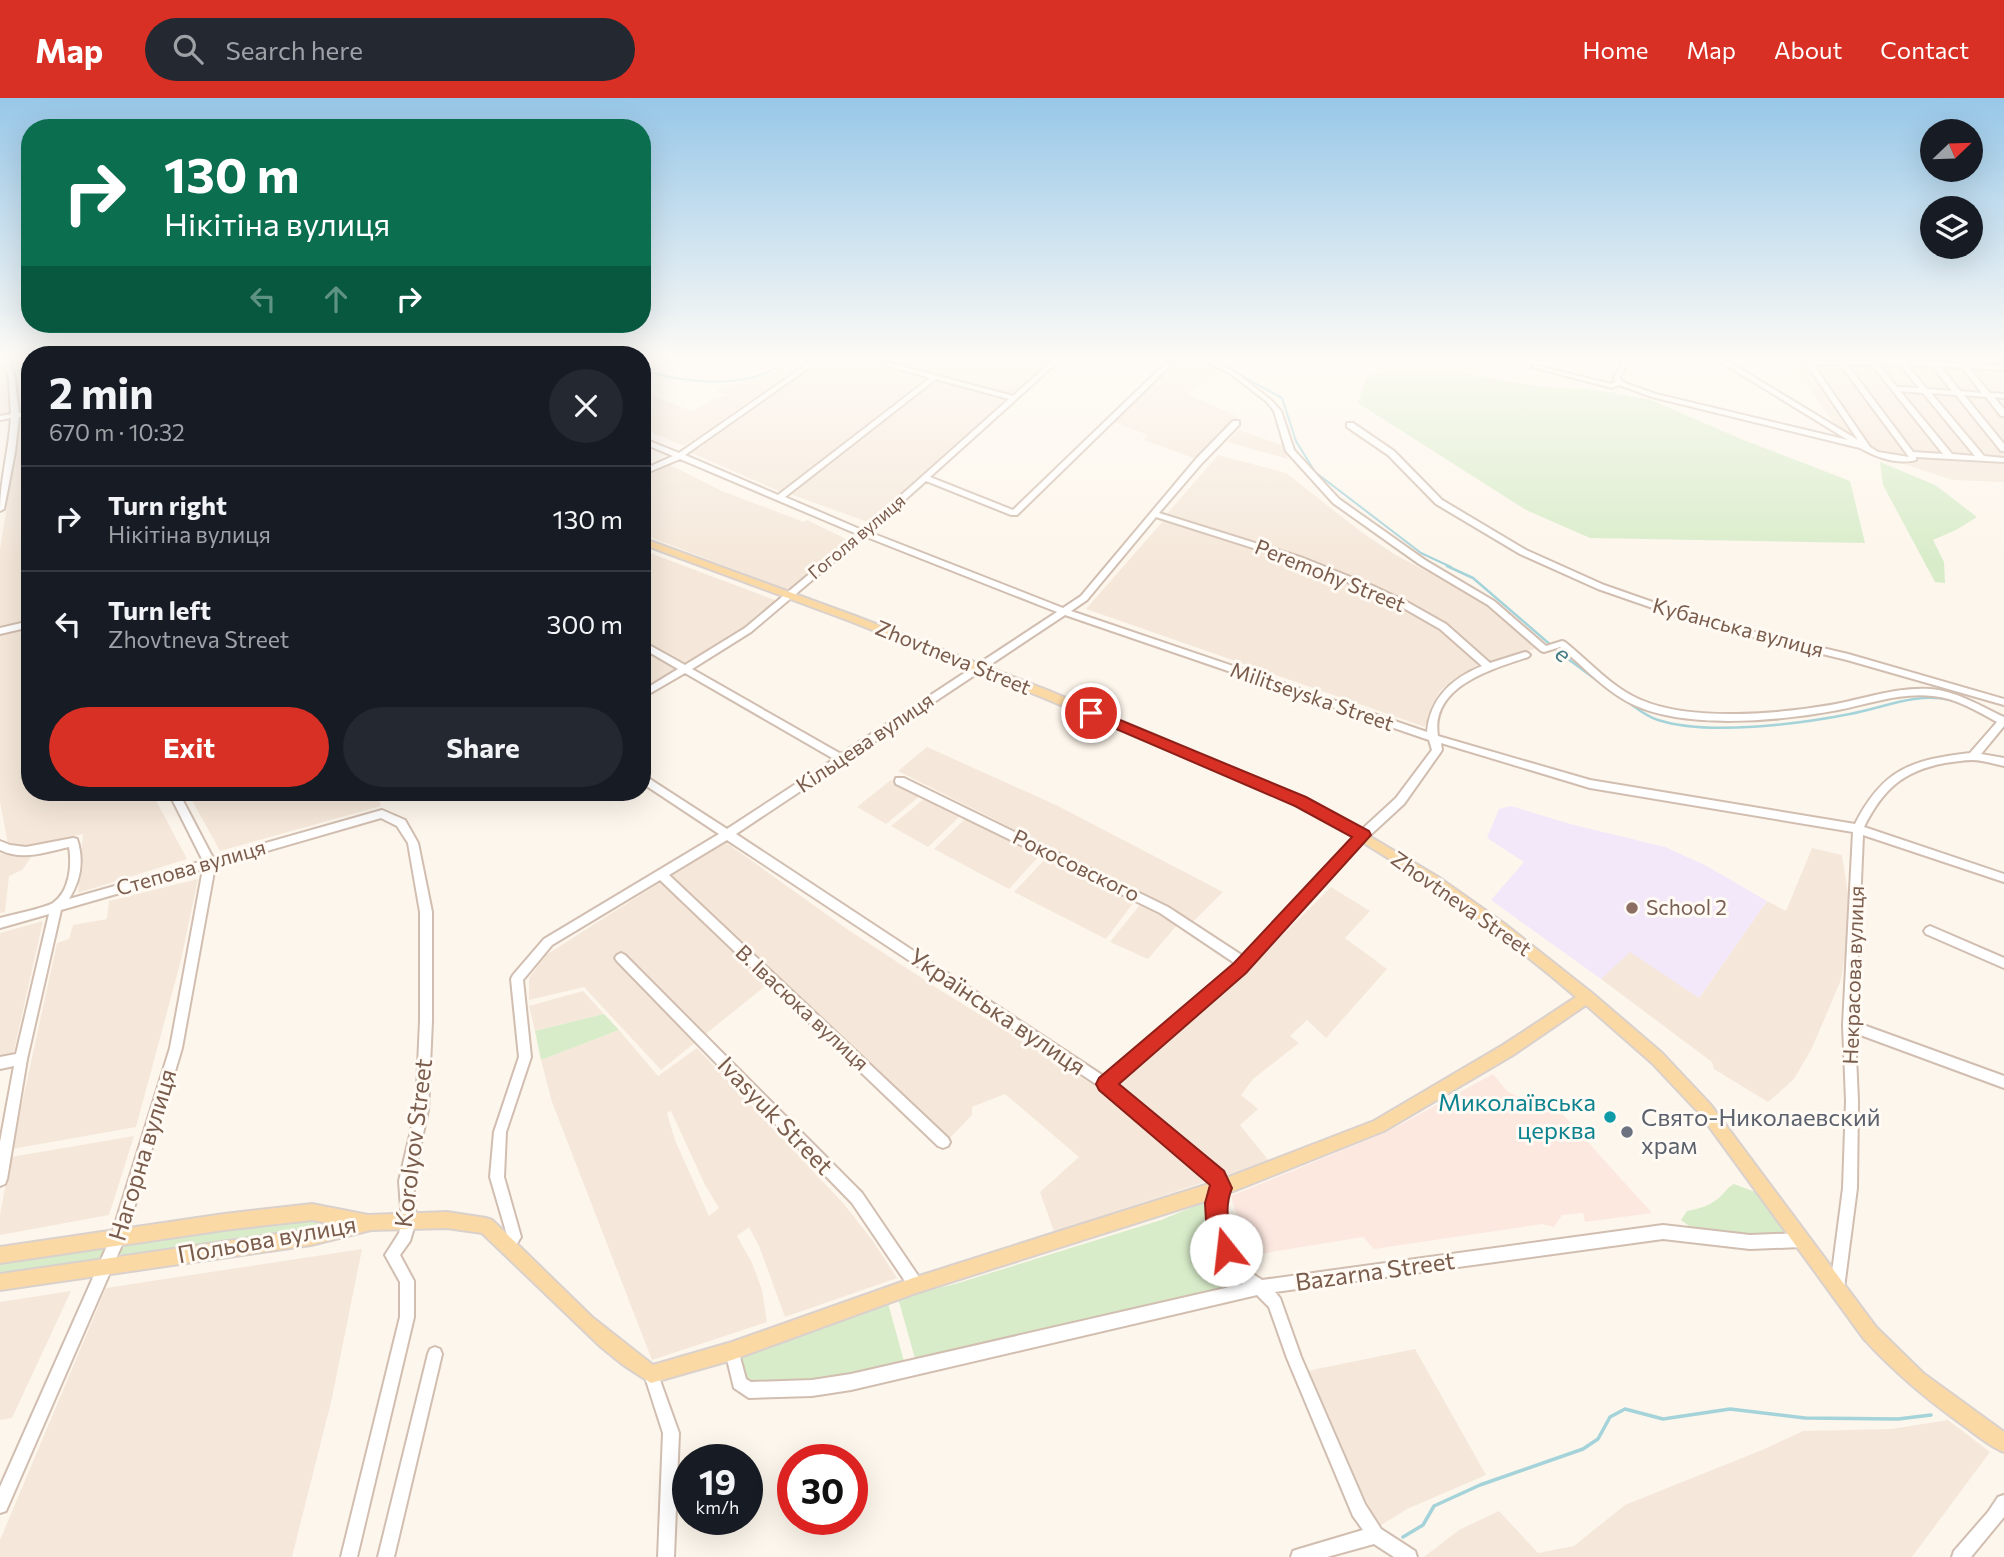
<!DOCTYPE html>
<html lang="en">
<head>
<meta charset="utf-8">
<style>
	:root { --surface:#171b24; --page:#242831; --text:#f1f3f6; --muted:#9ea1a6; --line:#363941; --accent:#d93025 }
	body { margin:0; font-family:Commissioner,sans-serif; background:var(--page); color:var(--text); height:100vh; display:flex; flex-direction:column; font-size:26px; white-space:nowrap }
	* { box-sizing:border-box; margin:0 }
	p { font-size:23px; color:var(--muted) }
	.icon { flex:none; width:38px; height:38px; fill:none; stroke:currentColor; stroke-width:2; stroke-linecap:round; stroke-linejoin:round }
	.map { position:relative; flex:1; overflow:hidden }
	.drawer { position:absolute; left:21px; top:248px; width:630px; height:455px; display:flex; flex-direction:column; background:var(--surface); border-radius:28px; box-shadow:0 7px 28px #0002 }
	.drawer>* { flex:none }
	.top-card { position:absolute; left:21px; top:21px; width:630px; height:214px; border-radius:28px; box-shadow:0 7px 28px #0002; background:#0b6e4f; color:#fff; overflow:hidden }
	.needle { width:46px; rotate:67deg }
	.tools { position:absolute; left:1920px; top:21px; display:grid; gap:14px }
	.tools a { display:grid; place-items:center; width:63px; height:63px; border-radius:50%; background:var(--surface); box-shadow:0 7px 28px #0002; font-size:35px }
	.speed { position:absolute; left:672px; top:1346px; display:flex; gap:14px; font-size:35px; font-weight:700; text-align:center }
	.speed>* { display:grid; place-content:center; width:91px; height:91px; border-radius:50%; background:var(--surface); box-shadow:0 7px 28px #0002; line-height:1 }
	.speed small { font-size:18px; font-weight:400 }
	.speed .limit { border:10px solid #d22; background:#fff; color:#111 }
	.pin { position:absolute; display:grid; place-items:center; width:60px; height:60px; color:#fff; margin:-30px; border:4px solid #fff; border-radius:50%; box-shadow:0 2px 7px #0007 }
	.me { position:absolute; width:77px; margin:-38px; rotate:344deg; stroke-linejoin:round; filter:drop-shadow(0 0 5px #0008) }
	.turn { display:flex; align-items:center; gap:24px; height:147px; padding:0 28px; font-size:32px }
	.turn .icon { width:91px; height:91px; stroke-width:2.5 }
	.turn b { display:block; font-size:49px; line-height:60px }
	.lanes { display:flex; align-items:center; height:66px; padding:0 28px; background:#0003; justify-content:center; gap:35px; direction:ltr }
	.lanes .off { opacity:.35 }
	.round { display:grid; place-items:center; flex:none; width:74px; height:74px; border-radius:37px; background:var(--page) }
	.summary { display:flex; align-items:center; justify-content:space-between; height:119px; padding:0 28px }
	h1 { font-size:42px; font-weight:700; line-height:52px }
	.cta { display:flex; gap:14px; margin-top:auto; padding:14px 28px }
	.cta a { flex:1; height:80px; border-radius:42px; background:var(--accent); color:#fff; font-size:28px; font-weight:700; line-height:80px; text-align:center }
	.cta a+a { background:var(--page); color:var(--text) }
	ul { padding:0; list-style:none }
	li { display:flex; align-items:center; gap:21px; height:105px; padding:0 28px; border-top:2px solid var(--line) }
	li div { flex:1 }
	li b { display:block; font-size:26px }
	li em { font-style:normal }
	header { display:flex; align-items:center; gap:42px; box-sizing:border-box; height:98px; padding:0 35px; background:var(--accent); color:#fff }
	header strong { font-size:33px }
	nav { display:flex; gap:38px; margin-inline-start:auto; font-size:24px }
	.search { width:490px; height:63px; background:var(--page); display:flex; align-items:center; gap:18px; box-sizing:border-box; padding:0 24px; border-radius:38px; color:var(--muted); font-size:26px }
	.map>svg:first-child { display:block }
</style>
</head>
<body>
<header>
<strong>Map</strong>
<div class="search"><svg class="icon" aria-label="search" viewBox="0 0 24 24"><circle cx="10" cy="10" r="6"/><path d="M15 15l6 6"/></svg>Search here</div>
<nav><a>Home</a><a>Map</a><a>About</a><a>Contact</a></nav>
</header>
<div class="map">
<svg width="2004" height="1459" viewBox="0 0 2004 1459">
	<rect width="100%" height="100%" fill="#fdf6ec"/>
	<g fill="#f5e8da" fill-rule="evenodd">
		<polygon points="0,261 7,274 14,316 0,319"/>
		<polygon points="12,261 30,261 30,313 24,314 22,311"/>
		<polygon points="824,261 857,261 930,280 781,394 692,355"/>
		<polygon points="876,261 1053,261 1011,297"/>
		<polygon points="1179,261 1195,261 1222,274 1198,286 1187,296 1238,319 1196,361 1144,342 1148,337 1114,324"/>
		<polygon points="1786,261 2004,272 2004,384 1953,382 1852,349"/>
		<polygon points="781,272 789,276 684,348 642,330 642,294 692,313 710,303 727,297 715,292"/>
		<polygon points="935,282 1007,300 868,424 790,396"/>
		<polygon points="30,317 30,523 0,529 0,452 21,319"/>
		<polygon points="1239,332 1282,347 1288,361 1227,344"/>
		<polygon points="1218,357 1286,375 1360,433 1394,456 1490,507 1537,550 1488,565 1451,531 1389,496 1277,452 1166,417"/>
		<polygon points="670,367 722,393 804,424 807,422 848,442 787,492 642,436 642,380"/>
		<polygon points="1164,422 1267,453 1394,504 1436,527 1482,566 1452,583 1439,594 1425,629 1086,511"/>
		<polygon points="642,452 703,475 777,503 746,528 685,566 642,542"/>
		<polygon points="30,531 30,695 152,695 187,761 78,795 83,736 31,749 8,746 0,704 0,537"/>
		<polygon points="642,553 677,571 642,592"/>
		<polygon points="927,649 1058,708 1223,794 1192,825 1159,804 898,673"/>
		<polygon points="891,682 921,697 886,726 857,709"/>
		<polygon points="188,695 376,695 381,708 220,753"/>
		<polygon points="924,701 959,719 928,749 891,728"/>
		<polygon points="965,721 1002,738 1040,757 1009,791 934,751"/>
		<polygon points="724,743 847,831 940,892 1109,997 1172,1046 1200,1075 1204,1084 1054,1134 1040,1094 1079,1059 1005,996 972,1009 972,1017 947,1043 857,954 670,779"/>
		<polygon points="1812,750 1842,757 1850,810 1847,846 1841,882 1812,950 1794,981 1768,1004 1714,971 1712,964 1601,881 1630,853 1699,900 1767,803 1786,813"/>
		<polygon points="0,756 32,758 22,772 9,778 5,814 0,815"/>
		<polygon points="1046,760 1134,804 1106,841 1014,794"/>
		<polygon points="198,781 181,862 136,1029 12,1051 57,845 69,841 73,827 107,821 109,803"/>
		<polygon points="662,783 769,885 661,972 584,889 529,902 529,880 546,857"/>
		<polygon points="1331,789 1370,813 1345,840 1387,871 1326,940 1307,922 1290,938 1299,945 1253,981 1241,997 1258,1011 1240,1027 1269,1063 1228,1079 1117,985 1257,862"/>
		<polygon points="1140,807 1177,827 1148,861 1110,844"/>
		<polygon points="43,823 13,957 0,959 0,835"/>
		<polygon points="583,893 604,916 535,933 529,908"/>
		<path d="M619,932L658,978L697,950L843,1105L873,1143L897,1180L785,1219L759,1148L749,1129L737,1138L752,1165L762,1192L767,1224L652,1262L552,1004L541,962ZM671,1013L705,1087L719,1110L709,1118L675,1042L667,1015Z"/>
		<polygon points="134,1038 109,1117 0,1137 0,1117 11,1059"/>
		<polygon points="362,1151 332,1300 292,1459 0,1459 0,1442 106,1190"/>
		<polygon points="71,1193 12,1320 0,1322 0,1204"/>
		<polygon points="1415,1251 1486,1377 1407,1411 1378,1429 1307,1273"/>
		<polygon points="1948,1322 1990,1354 1912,1459 1424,1459 1459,1432 1499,1413 1538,1455 1574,1448 1625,1407 1762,1352 1803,1333 1892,1331"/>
	</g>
	<polygon fill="#fde8e0" points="1493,976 1507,993 1520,1000 1535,1003 1548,1000 1652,1115 1585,1124 1583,1115 1562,1117 1554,1129 1542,1126 1374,1151 1363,1139 1248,1158 1231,1098 1387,1034"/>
	<polygon fill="#f3e8fa" points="1511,708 1570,726 1665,749 1705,767 1767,803 1699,900 1630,854 1601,881 1491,802 1524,764 1487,740 1499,711"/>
	<g fill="#d8ecc9">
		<polygon points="1805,261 2004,261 2004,272 1985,271"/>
		<polygon points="1421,267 1541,289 1597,292 1651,302 1741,341 1850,383 1865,445 1590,440 1526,412 1358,305 1367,278"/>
		<polygon points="1880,364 1935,387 1977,419 1956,432 1933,442 1944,464 1945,485 1935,484 1883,387"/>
		<polygon points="604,916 619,932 541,962 535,933"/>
		<path d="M1734,1086L1758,1095L1786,1133L1780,1139L1765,1135L1754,1138L1689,1128L1681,1122L1687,1113C1699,1111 1712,1107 1721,1098C1726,1093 1727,1090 1734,1086Z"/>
		<polygon points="1205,1104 1245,1188 916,1264 898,1200 955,1186 1161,1122"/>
		<polygon points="299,1120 319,1123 322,1129 125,1159 119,1155 127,1145"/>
		<polygon points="102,1149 105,1154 98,1163 0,1179 0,1161"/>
		<polygon points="888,1205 905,1267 809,1284 751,1287 743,1278 740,1258"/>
	</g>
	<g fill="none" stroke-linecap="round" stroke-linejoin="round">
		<g stroke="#a5d3da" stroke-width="2">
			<polyline points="1211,261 1282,300 1296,343 1315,374 1421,455 1451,469"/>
			<path d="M642,271C679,286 757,293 786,261"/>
		</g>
		<g stroke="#a5d3da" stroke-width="2.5">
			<polyline points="1447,468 1473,480 1560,555 1614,595"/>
			<path d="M1622,600C1633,607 1646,619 1658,622C1708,638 1799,626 1850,616C1883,610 1916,594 1950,602C1968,607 1987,618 2004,626"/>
		</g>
		<polyline stroke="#a5d3da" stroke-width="3.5" points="1403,1439 1423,1427 1434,1408 1480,1387 1583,1351 1598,1341 1610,1319 1625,1311 1663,1321 1730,1311 1805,1320 1898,1321 1931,1317"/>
		<g stroke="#d1beb0" stroke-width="4">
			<g id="minor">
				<path d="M4,261H10L15,282L19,315L30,313V317L19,319L15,354L4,411L0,413C0,382 9,352 11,320L0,322V318L11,316L9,282Z"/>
				<path d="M810,261H817L810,269L685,357L778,397L930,280L864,261H875L1013,298L1054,261H1061L930,379L1013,412L1170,261H1177L1017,417H1011L926,383L869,434L1063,510L1081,498L1196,361L1233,323H1239V327L1202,365L1159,415L1303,460L1373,488L1407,504L1446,526L1490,565L1525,554L1528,555L1530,557L1528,559C1492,571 1430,588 1438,638L1590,682L1855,726C1883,671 1911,662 1970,655L1997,624C1977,613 1956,600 1933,598C1901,594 1869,606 1838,612C1781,623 1685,632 1632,606C1605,593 1583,568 1560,549L1544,554L1541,553L1488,507L1419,466L1333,405L1286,353L1274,313L1267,304L1231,276L1199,261H1208L1235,274L1271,302L1281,313L1294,352L1339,401L1425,462L1494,503L1546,548L1562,543L1565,544C1589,563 1612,590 1641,602C1692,624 1781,616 1836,606C1867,600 1898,589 1930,591C1957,593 1980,608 2004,619V628L1981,656L2004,660V668C1994,666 1982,662 1972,662C1963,662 1954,664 1945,665C1903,673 1883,691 1864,729L2004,776V784L1863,737L1855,924L2004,978V990L1855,935L1858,1003L1857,1090L1844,1190L1842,1195L1837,1197L1832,1195L1830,1190L1843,1090L1846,1003L1843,927L1853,734L1590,690L1441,645L1442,652L1440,655L1404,706L1367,740L1244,873L1115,986L1213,1066L1228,1090L1222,1105L1224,1122L1232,1150L1242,1169L1262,1182L1663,1127L1750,1137L1802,1135L1807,1137L1809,1142L1807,1147L1802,1149L1750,1151L1663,1141L1275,1194L1280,1200L1301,1259L1365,1406L1381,1431L1415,1453L1417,1459H1394L1374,1446L1327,1459H1291L1293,1453L1299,1451L1363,1432L1353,1418L1287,1260L1269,1209L1257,1197L851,1292L812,1298L749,1300L734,1290L725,1253L727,1248L732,1246L737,1248L746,1281L751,1284L812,1282L851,1276L1243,1186L1232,1179L1219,1152L1210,1122L1208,1105L1214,1091L1203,1076L1102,990L727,742L669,777L948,1040L950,1044L948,1048L943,1050L938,1048L660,782L552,847L523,882L531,959L506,1034L504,1079L521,1139L513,1152L508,1154L503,1152L501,1147L507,1137L490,1079L494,1034L519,959L511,881L513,877L544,841L719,736L642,685V676L727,731L834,661L685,575L642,600V593L678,571L642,550V543L685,567L745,530L857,436L680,361L642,377V372L673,358L642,345V340L679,355L806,267ZM936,281L1009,301L862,432L785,399ZM1156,419L1297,464L1367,492L1400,508L1440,531L1482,568C1452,580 1430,600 1427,634L1071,513L1087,502ZM864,438L1057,514L841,656L692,571L751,534ZM1065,517L1429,642L1432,652L1396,700L1359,734L1243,858L1168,809L904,680H896L895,683L896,686L1160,815L1236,866L1105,979L736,736Z"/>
				<path d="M1655,261L1652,263L1628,265L1620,279L1622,284L1656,296L1848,342L1716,261H1724L1858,342L1805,264L1806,263L1901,262L2004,268V272L1969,270L1990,295L2004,296V300L1994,299L2004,311V318H2001L1986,299L1964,297L2004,346V353H2001L1956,297L1931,295L1984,358L2004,360V364L1916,359V362C1897,367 1876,359 1860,350L1652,299L1619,287L1612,290L1532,269L1535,267L1611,286L1615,284L1614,279L1624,262ZM1813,266H1840L1909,359L1878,354L1870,349ZM1847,266L1872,267L1943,356L1913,354ZM1879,267H1900L1919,290L1897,289ZM1907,267L1932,268L1952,293L1927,291ZM1940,268L1962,270L1982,295L1960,293ZM1900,293L1923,295L1975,358L1952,356Z"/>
				<polygon points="1347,325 1353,325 1394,353 1442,402 1526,452 1604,487 1704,522 1848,556 2004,601 2004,607 1847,562 1699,526 1598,491 1520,456 1436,406 1388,357 1347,329"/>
				<polygon points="30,523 30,529 0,536 0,530"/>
				<path d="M169,695H179L213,760L382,712L405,722L418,745L432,814V923L428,1012L413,1083L416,1123L410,1143L400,1157L414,1183V1219L357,1459H341L400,1219V1184L385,1157L399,1135L402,1123L399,1083L416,1012L420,923V814L408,745L397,728L381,720L215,768L182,950L125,1140L6,1413L0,1415V1389L111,1139L170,950L203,771L61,812L27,961L7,1081L5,1086L0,1088V1044L14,968L0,971V959L16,956L49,816L0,830V820C11,817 45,810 53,805C70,793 72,767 69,749C46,754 23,763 0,752V743L10,747L26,749L73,740L77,741C84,762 81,782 69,801L203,763Z"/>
				<polygon points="1930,828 2004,860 2004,870 1926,836 1924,833 1926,830"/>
				<polygon points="621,855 625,857 862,1095 921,1182 923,1187 921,1192 916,1194 911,1192 852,1105 617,863 615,860 617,857"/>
				<polygon points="435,1249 440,1251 442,1256 394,1459 378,1459 428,1256 430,1251"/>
				<polygon points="651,1269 656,1271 679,1335 674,1459 658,1459 663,1335 644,1276 646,1271"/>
				<polygon points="2004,1397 2004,1419 1971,1459 1952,1459 1954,1453 1988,1414 1998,1399"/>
			</g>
		</g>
		<g stroke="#dad1cd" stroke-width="4">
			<path id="major" d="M642,440L855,518L1047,592L1305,700L1438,779L1506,827L1592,895L1662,955L1710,1006L1876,1229L1923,1275L2004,1334V1354C1991,1349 1979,1339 1967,1330C1930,1304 1895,1275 1864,1241L1700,1016L1652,965L1586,907L1513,957L1384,1033L1221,1098L916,1195L732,1262L651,1285L622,1266L601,1249L482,1135L447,1130L371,1132L311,1147L0,1192V1176L311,1131L333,1126L312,1122L224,1132L0,1165V1149L224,1116L312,1106L368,1117L447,1114L486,1120L492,1122L512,1141L592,1219L653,1267L732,1244L916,1179L1221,1082L1374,1023L1503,947L1576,899C1490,825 1396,761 1297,706L1039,598L847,522L642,446Z"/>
		</g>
		<use href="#minor" fill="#fff" fill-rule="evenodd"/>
		<use href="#major" fill="#fbd9a5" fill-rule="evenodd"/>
	</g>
	<linearGradient id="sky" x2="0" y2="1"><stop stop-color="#97c7e8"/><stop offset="0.56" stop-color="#fefbf6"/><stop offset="1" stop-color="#fefbf6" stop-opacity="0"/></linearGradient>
	<rect width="2004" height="465" fill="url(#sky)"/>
	<path fill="#d93025" stroke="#8d1f18" stroke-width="2" d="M1091,610L1306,699L1369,733L1371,737L1246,875L1119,986L1224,1073L1232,1090C1223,1112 1229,1129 1237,1152L1234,1159L1226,1162L1219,1159L1206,1122L1205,1105L1210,1087L1099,992L1096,986L1099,980L1234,865L1352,739L1295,708L1086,618L1084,615L1086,611Z"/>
	<circle fill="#8d6e63" stroke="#fffaf3" stroke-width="2.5" cx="1632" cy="810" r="7"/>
	<circle fill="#0f9aa8" stroke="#fffaf3" stroke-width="2.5" cx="1610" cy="1019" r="7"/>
	<circle fill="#6b7280" stroke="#fffaf3" stroke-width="2.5" cx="1627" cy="1034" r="7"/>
	<g text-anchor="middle" stroke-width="6" stroke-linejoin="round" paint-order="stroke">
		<g font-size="18" fill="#7a5c4d" stroke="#fffaf3">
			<text transform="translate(857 439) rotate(-40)" y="6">Гоголя вулиця</text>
		</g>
		<g font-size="21" fill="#7a5c4d" stroke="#fffaf3">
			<text transform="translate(1330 478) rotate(22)" y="7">Peremohy Street</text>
			<text transform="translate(1738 530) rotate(15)" y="7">Кубанська вулиця</text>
			<text transform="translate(953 560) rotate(22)" y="7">Zhovtneva Street</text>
			<text transform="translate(1312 599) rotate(19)" y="7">Militseyska Street</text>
			<text transform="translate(865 645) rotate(-34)" y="7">Кільцева вулиця</text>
			<text transform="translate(1076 768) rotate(26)" y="7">Рокосовского</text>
			<text transform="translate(191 770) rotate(-16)" y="7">Степова вулиця</text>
			<text transform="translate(1461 806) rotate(35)" y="7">Zhovtneva Street</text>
			<text transform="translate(1854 877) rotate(-88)" y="7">Некрасова вулиця</text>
			<text transform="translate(802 910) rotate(43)" y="7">В. Івасюка вулиця</text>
		</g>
		<g font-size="21" fill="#785e54" stroke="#fffaf3" text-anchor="start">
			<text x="1646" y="817">School 2</text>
		</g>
		<g font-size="23" font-style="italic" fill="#437c86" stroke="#fffaf3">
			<text transform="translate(1563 556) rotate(37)" y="8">e</text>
		</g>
		<g font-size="24" fill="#7a5c4d" stroke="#fffaf3">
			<text transform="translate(997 914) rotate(34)" y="8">Українська вулиця</text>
			<text transform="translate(775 1018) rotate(46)" y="8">Ivasyuk Street</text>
			<text transform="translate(414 1045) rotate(-83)" y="8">Korolyov Street</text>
			<text transform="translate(143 1057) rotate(-73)" y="8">Нагорна вулиця</text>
			<text transform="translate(267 1142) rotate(-10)" y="8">Польова вулиця</text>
			<text transform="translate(1375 1174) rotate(-8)" y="8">Bazarna Street</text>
		</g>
		<g font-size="24" fill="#0d838f" stroke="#fffaf3" text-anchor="end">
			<text x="1596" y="1013">Миколаївська<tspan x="1596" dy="28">церква</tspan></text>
		</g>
		<g font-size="24" fill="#5b616d" stroke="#fffaf3" text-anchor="start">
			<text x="1641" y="1028">Свято-Николаевский<tspan x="1641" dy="28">храм</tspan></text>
		</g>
	</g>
</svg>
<div class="tools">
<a><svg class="needle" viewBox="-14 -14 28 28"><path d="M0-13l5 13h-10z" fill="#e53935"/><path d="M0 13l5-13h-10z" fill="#9ea1a6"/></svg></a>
<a><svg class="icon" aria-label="layers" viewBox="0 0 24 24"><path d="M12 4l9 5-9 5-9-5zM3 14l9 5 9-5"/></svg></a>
</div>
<div class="speed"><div>19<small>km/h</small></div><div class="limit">30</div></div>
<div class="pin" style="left:1091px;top:615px;background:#d93025"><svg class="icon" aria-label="arrive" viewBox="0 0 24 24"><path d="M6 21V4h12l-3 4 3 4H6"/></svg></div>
<svg class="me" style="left:1226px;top:1152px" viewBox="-20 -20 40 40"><circle r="19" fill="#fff"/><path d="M0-13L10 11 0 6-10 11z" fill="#d93025"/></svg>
<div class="top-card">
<div class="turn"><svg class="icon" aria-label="right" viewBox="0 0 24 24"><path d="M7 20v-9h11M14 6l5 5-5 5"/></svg><div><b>130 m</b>Нікітіна вулиця</div></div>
<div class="lanes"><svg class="icon off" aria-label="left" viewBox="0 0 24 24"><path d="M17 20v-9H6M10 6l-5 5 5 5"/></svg><svg class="icon off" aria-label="ahead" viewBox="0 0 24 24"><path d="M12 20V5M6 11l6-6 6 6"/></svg><svg class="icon" aria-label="right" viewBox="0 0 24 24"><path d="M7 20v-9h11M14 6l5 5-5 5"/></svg></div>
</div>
<section class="drawer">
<div class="summary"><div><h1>2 min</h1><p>670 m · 10:32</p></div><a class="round"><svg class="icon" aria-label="close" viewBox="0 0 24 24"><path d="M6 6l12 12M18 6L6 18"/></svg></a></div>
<ul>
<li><svg class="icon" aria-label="right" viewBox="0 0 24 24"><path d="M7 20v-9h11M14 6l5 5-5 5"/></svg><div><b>Turn right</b><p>Нікітіна вулиця</p></div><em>130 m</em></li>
<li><svg class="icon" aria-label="left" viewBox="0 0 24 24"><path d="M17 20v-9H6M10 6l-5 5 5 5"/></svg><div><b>Turn left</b><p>Zhovtneva Street</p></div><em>300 m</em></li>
</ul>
<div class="cta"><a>Exit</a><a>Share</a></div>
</section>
</div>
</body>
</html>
